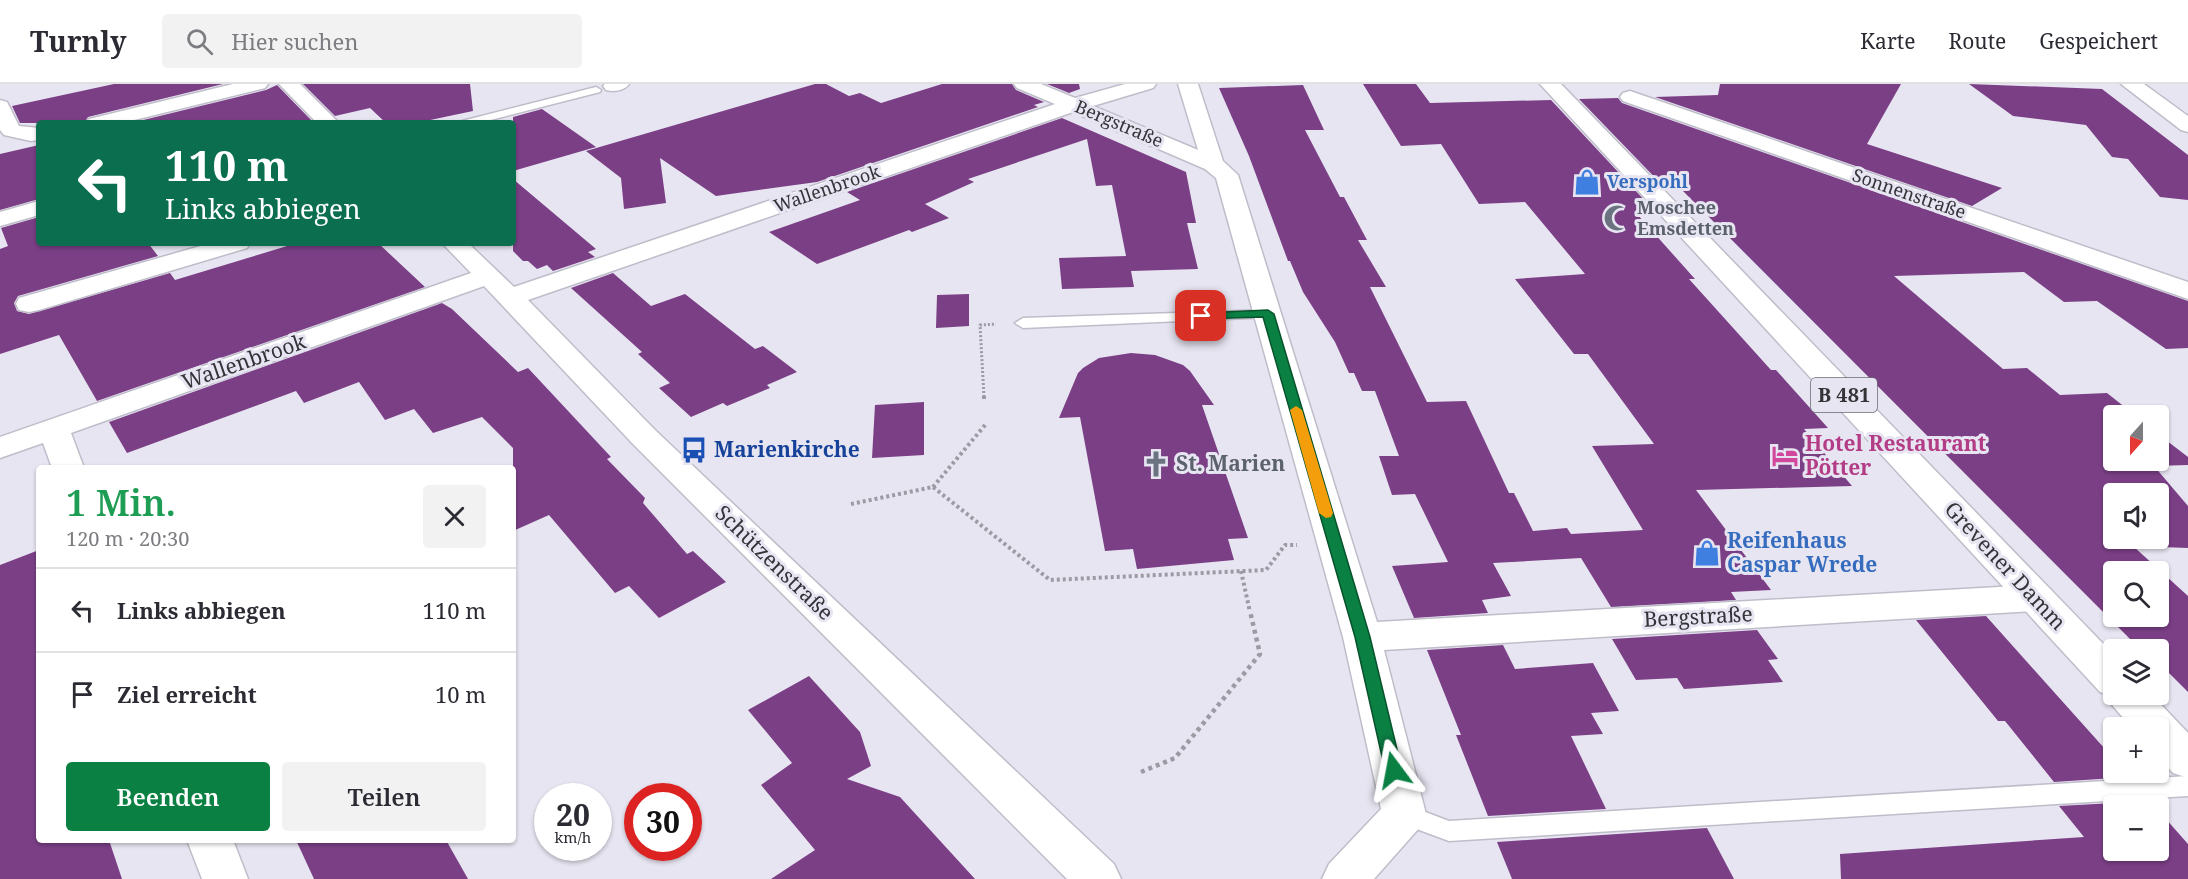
<!DOCTYPE html>
<html lang="de">
<head>
<meta charset="utf-8">
<style>
	:root { --surface:#fff; --page:#f2f2f3; --text:#2b2b33; --muted:#7c7c81; --line:#e1e1e2; --accent:#0b8043 }
	body { margin:0; font-family:"Noto Serif",serif; background:var(--page); color:var(--text); height:100vh; display:flex; flex-direction:column; font-size:22px; white-space:nowrap }
	* { box-sizing:border-box; margin:0 }
	p { font-size:20px; color:var(--muted) }
	.icon { flex:none; width:33px; height:33px; fill:none; stroke:currentColor; stroke-width:2; stroke-linecap:round; stroke-linejoin:round }
	.map { position:relative; flex:1; overflow:hidden }
	.drawer { position:absolute; left:36px; top:381px; width:480px; height:378px; display:flex; flex-direction:column; background:var(--surface); border-radius:6px; box-shadow:0 2px 4px #0004 }
	.drawer>* { flex:none }
	.banner { position:absolute; left:36px; top:36px; width:480px; height:126px; border-radius:6px; box-shadow:0 2px 4px #0004; background:#0b6e4f; color:#fff; overflow:hidden }
	.needle { width:39px; rotate:201deg }
	.fabs { position:absolute; left:2103px; top:321px; display:grid; gap:12px }
	.fabs a { display:grid; place-items:center; width:66px; height:66px; border-radius:6px; background:var(--surface); box-shadow:0 2px 4px #0004; font-size:30px }
	.speed { position:absolute; left:534px; top:699px; display:flex; gap:12px; font-size:30px; font-weight:700; text-align:center }
	.speed>* { display:grid; place-content:center; width:78px; height:78px; border-radius:50%; background:var(--surface); box-shadow:0 2px 4px #0004; line-height:1 }
	.speed small { font-size:15px; font-weight:400 }
	.speed .limit { border:9px solid #d22; background:#fff; color:#111 }
	.pin { position:absolute; display:grid; place-items:center; width:51px; height:51px; color:#fff; margin:-26px; border-radius:12px; box-shadow:0 3px 9px #0006 }
	.me { position:absolute; width:66px; margin:-33px; rotate:347deg; stroke-linejoin:round; filter:drop-shadow(0 0 4px #0008) }
	.turn { display:flex; align-items:center; gap:21px; height:126px; padding:0 30px; font-size:27px }
	.turn .icon { width:78px; height:78px; stroke-width:2.5 }
	.turn b { display:block; font-size:42px; line-height:51px }
	.round { display:grid; place-items:center; flex:none; width:63px; height:63px; border-radius:6px; background:var(--page) }
	.head { display:flex; align-items:center; justify-content:space-between; height:102px; padding:0 30px }
	h1 { font-size:36px; font-weight:600; line-height:45px; color:#1e9e55 }
	.action { display:flex; gap:12px; margin-top:auto; padding:12px 30px }
	.action a { flex:1; height:69px; border-radius:6px; background:var(--accent); color:#fff; font-size:24px; font-weight:600; line-height:69px; text-align:center }
	.action a+a { background:var(--page); color:var(--text) }
	ul { padding:0; list-style:none }
	li { display:flex; align-items:center; gap:18px; height:84px; padding:0 30px; border-top:2px solid var(--line) }
	li div { flex:1 }
	li b { display:block; font-size:22px }
	li em { font-style:normal }
	header { display:flex; align-items:center; gap:36px; box-sizing:border-box; height:84px; padding:0 30px; background:var(--surface); border-bottom:2px solid var(--line) }
	header strong { font-size:28px }
	nav { display:flex; gap:33px; margin-inline-start:auto; font-size:21px }
	.search { width:420px; height:54px; background:var(--page); display:flex; align-items:center; gap:15px; box-sizing:border-box; padding:0 21px; border-radius:6px; color:var(--muted); font-size:22px }
	.map>svg:first-child { display:block }
</style>
</head>
<body>
<header>
<strong>Turnly</strong>
<div class="search"><svg class="icon" aria-label="search" viewBox="0 0 24 24"><circle cx="10" cy="10" r="6"/><path d="M15 15l6 6"/></svg>Hier suchen</div>
<nav><a>Karte</a><a>Route</a><a>Gespeichert</a></nav>
</header>
<div class="map">
<svg width="2188" height="795" viewBox="0 0 2188 795">
	<rect width="100%" height="100%" fill="#e8e5f2"/>
	<g fill="#7b3f86" fill-rule="evenodd">
		<polygon points="114,0 223,0 88,33 84,39 20,39 12,22"/>
		<polygon points="303,0 470,0 473,27 416,39 386,39 370,24 335,32"/>
		<polygon points="815,0 826,0 849,12 860,9 881,19 942,0 1012,0 1016,6 1044,18 1034,21 1038,23 817,98 716,112 660,74 666,119 624,125 621,94 586,67"/>
		<polygon points="1047,0 1079,0 1080,5 1069,9"/>
		<polygon points="1363,0 1416,0 1430,19 1551,16 1648,120 1637,130 1695,195 1689,195 1771,286 1776,286 1828,344 1804,345 1852,402 1696,406 1771,506 1731,508 1736,516 1611,523 1581,474 1493,479 1511,512 1482,516 1488,529 1414,534 1392,482 1448,478 1415,410 1392,411 1379,372 1399,372 1375,307 1362,307 1354,289 1349,289 1335,258 1303,208 1290,177 1288,177 1249,72 1219,4 1303,1 1324,46 1305,46 1340,113 1344,113 1367,156 1358,156 1386,203 1370,203 1427,318 1466,317 1509,409 1514,409 1533,447 1567,444 1571,450 1643,446 1592,362 1654,360 1588,270 1574,270 1515,195 1585,190 1525,118 1479,120 1441,60 1401,62"/>
		<polygon points="1720,0 1901,0 1867,60 2002,104 1972,122 1655,13 1718,11"/>
		<polygon points="1969,0 2102,5 2188,71 2188,116 2160,113 2128,75 2112,73 2086,41 2013,32"/>
		<polygon points="277,1 312,37 131,39 266,6"/>
		<path d="M1618,14L1622,19L2188,217V264L2166,265L2097,217L2064,218L2024,188L1894,192L2003,285L2027,284L2060,311L2107,309L2136,332H2114V376H2158V350L2188,373V381L2154,382L2188,422V464L2133,462L2188,512V608L2158,578V566H2141L1673,97L1665,104L1579,15ZM2114,410H2158V454H2114ZM2114,488H2158V532H2114Z"/>
		<polygon points="542,25 596,63 513,87 513,33"/>
		<polygon points="1062,34 1186,88 1196,139 1187,139 1198,185 1131,187 1134,203 1062,205 1059,174 1126,172 1112,101 1096,102 1087,55 968,95 974,98 925,120 949,134 912,148 909,146 817,180 769,148 860,116 847,108"/>
		<polygon points="39,61 39,115 0,126 0,70"/>
		<polygon points="513,95 596,165 588,168 595,173 553,187 547,181 537,185 528,177 523,177 513,167"/>
		<polygon points="39,133 39,159 148,159 158,172 18,212 14,219 17,227 29,230 170,189 175,196 297,159 378,159 425,203 97,317 59,251 0,270 0,165 8,162 1,144"/>
		<polygon points="613,189 651,222 685,210 755,265 763,262 797,288 767,301 770,304 727,322 723,319 691,333 659,304 670,299 638,270 642,268 571,204"/>
		<polygon points="969,210 969,242 936,244 937,211"/>
		<polygon points="442,219 452,225 518,288 528,284 611,373 607,375 645,414 643,419 687,470 693,467 726,498 659,534 629,502 615,509 549,431 513,447 513,364 482,333 433,349 414,325 385,336 359,298 304,319 296,307 127,369 109,338"/>
		<polygon points="1131,269 1155,271 1183,281 1190,287 1214,321 1202,321 1248,454 1228,455 1234,476 1137,485 1133,465 1105,467 1080,333 1059,334 1078,289 1083,284 1099,274"/>
		<polygon points="924,318 924,371 872,374 875,321"/>
		<polygon points="39,466 39,756 109,756 122,795 0,795 0,481"/>
		<polygon points="1986,532 2114,675 2114,688 2125,688 2130,693 2054,698 2005,637 1998,637 1916,536"/>
		<polygon points="1757,546 1778,575 1768,576 1783,598 1684,605 1677,594 1636,596 1612,555"/>
		<polygon points="1503,561 1515,585 1593,579 1619,627 1591,629 1603,650 1571,652 1606,725 1488,732 1456,651 1461,651 1427,566"/>
		<polygon points="809,592 860,648 871,682 847,695 900,713 975,795 771,795 815,766 761,701 792,679 748,626"/>
		<polygon points="2150,717 2155,722 2114,722 2114,766 2158,766 2158,726 2188,760 2188,795 1841,795 1840,770 2084,753 2059,722"/>
		<polygon points="1707,744 1734,795 1512,795 1497,758"/>
		<polygon points="296,756 446,756 468,795 314,795"/>
	</g>
	<g fill="none" stroke-linecap="round" stroke-linejoin="round">
		<g stroke="#bfbdc9" stroke-width="3">
			<g id="service">
				<polygon points="596,3 601,6 600,8 479,39 460,39 462,37"/>
				<polygon points="1268,226 1275,230 1273,233 1023,244 1015,239 1023,234"/>
				<polygon points="2188,692 2188,712 1449,757 1395,737 1392,730 1395,723 1404,720 1449,737"/>
			</g>
		</g>
		<g stroke="#bfbdc9" stroke-width="3">
			<g id="minor">
				<polygon points="233,0 268,0 265,4 122,39 86,39 89,35"/>
				<polygon points="279,0 300,0 339,39 317,39"/>
				<path d="M605,0H629C624,7 614,8 606,6L603,2Z"/>
				<polygon points="1014,0 1041,0 1075,14 1125,0 1156,0 1153,4 1093,22 1198,66 1178,0 1198,0 1223,77 1238,91 1377,538 2034,501 2047,505 2052,514 2047,523 2034,527 1384,566 1426,730 1420,743 1374,795 1322,795 1329,780 1381,725 1343,553 1216,94 1205,85 1073,28 528,216 655,346 1114,780 1121,795 1067,795 633,360 484,202 71,349 84,384 52,384 43,359 0,374 0,353 471,189 442,159 468,159 514,203 1055,20 1017,4"/>
				<polygon points="2121,0 2144,0 2188,32 2188,48 2181,46"/>
				<polygon points="1630,7 2188,198 2188,215 1623,17 1620,13 1623,9"/>
				<polygon points="0,16 7,18 19,42 39,44 39,56 31,57 4,51 0,46"/>
				<polygon points="39,117 39,131 0,142 0,128"/>
				<polygon points="211,159 250,159 247,164 39,226 29,228 19,226 16,220 19,214"/>
				<polygon points="187,756 233,756 248,795 202,795"/>
			</g>
		</g>
		<g stroke="#bfbdc9" stroke-width="3">
			<polygon id="primary" points="1540,0 1561,0 2114,571 2114,610 2151,610 2188,649 2188,694 2173,689 2158,673 2158,644 2132,644 2112,621 2106,610 2100,608"/>
		</g>
		<polyline stroke="#9c9aa3" stroke-width="3" stroke-dasharray="2 2" stroke-linecap="butt" points="984,313 980,241 996,240"/>
		<g stroke="#9c9aa3" stroke-width="4" stroke-dasharray="3 3" stroke-linecap="butt">
			<polyline points="984,312 984,315"/>
			<polyline points="933,403 986,340"/>
			<polyline points="851,420 933,403 1050,496 1266,486 1285,461 1297,461"/>
			<polyline points="1241,487 1250,528"/>
		</g>
		<polyline stroke="#9c9aa3" stroke-width="4.5" stroke-dasharray="4 4" stroke-linecap="butt" points="1141,688 1175,674 1260,570 1250,527"/>
		<use href="#service" fill="#fff" fill-rule="evenodd"/>
		<use href="#minor" fill="#fff" fill-rule="evenodd"/>
		<use href="#primary" fill="#fff" fill-rule="evenodd"/>
	</g>
	<polygon fill="#0b8043" stroke="#07532c" stroke-width="1.5" points="1268,226 1274,230 1370,553 1402,686 1400,691 1394,693 1387,691 1385,686 1355,553 1263,233 1201,235 1196,232 1201,229"/>
	<polygon fill="#f59e0b" points="1296,322 1302,326 1333,429 1331,433 1326,434 1319,429 1290,326"/>
	<defs>
		<g id="shop-bare" transform="scale(2.07)"><path d="M-5-2.5h2.3a2.7 3.5 0 0 1 5.4 0H5L5.5 6h-11ZM-1.5-2.5h3a1.5 2.3 0 0 0-3 0Z" fill="#3f7fe0" stroke="#e8e5f2" stroke-width="2.5" paint-order="stroke"/></g>
		<g id="mosque-bare" transform="scale(2.07)"><path d="M3.5-4.9A6 6 0 1 0 3.5 4.9A5 5 0 1 1 3.5-4.9Z" fill="#6b7280" stroke="#e8e5f2" stroke-width="2.5" paint-order="stroke"/></g>
		<g id="bus-bare" transform="scale(2.07)"><path d="M-5-6H5V4H4V6H2V4H-2V6H-4V4H-5ZM-3.5-4V0h7V-4ZM-3.5 1.2v1.5H-2V1.2ZM2 1.2v1.5H3.5V1.2Z" fill="#1a4fb4" stroke="#e8e5f2" stroke-width="2.5" paint-order="stroke"/></g>
		<g id="hotel-bare" transform="scale(2.07)"><path d="M-6-4.5h1.5V1H6V5H4.5V3h-9V5H-6ZM-4 0a1.8 1.8 0 1 1 3.6 0ZM.5 0V-2.5h3Q6-2.5 6 0Z" fill="#d1479c" stroke="#e8e5f2" stroke-width="2.5" paint-order="stroke"/></g>
		<g id="church-bare" transform="scale(2.07)"><path d="M-1.2-6h2.4v3.5h3.3v2.4h-3.3V6h-2.4V-.1h-3.3v-2.4h3.3Z" fill="#6b7280" stroke="#e8e5f2" stroke-width="2.5" paint-order="stroke"/></g>
	</defs>
	<g fill-rule="evenodd">
		<use href="#shop-bare" x="1587" y="98"/>
		<use href="#mosque-bare" x="1617" y="134"/>
		<use href="#bus-bare" x="694" y="366"/>
		<use href="#hotel-bare" x="1785" y="372"/>
		<use href="#church-bare" x="1156" y="380"/>
		<use href="#shop-bare" x="1707" y="469"/>
	</g>
	<g text-anchor="middle" stroke-width="6" stroke-linejoin="round" paint-order="stroke">
		<g font-size="18" fill="#343338" stroke="#e8e5f2">
			<text transform="translate(1119 40) rotate(23)" y="6">Bergstraße</text>
			<text transform="translate(827 105) rotate(-19)" y="6">Wallenbrook</text>
			<text transform="translate(1909 110) rotate(19)" y="6">Sonnenstraße</text>
		</g>
		<g font-size="18" font-weight="bold" fill="#366cbe" stroke="#e8e5f2" text-anchor="start">
			<text x="1607" y="104">Verspohl</text>
		</g>
		<g font-size="18" font-weight="bold" fill="#5b616d" stroke="#e8e5f2" text-anchor="start">
			<text x="1637" y="130">Moschee<tspan x="1637" dy="21">Emsdetten</tspan></text>
		</g>
		<rect fill="#e8e5f2" stroke="#6a6870" stroke-width="1.5" x="1811" y="294" width="66" height="34" rx="4.5"/>
		<g font-size="20" font-weight="bold" fill="#343338">
			<text x="1844" y="318">B 481</text>
		</g>
		<g font-size="21" fill="#343338" stroke="#e8e5f2">
			<text transform="translate(244 278) rotate(-19)" y="7">Wallenbrook</text>
			<text transform="translate(774 479) rotate(44)" y="7">Schützenstraße</text>
			<text transform="translate(2005 482) rotate(47)" y="7">Grevener Damm</text>
			<text transform="translate(1698 533) rotate(-3)" y="7">Bergstraße</text>
		</g>
		<g font-size="21" font-weight="bold" fill="#b23c85" stroke="#e8e5f2" text-anchor="start">
			<text x="1805" y="367">Hotel Restaurant<tspan x="1805" dy="24">Pötter</tspan></text>
		</g>
		<g font-size="21" font-weight="bold" fill="#164399" stroke="#e8e5f2" text-anchor="start">
			<text x="714" y="373">Marienkirche</text>
		</g>
		<g font-size="21" font-weight="bold" fill="#5b616d" stroke="#e8e5f2" text-anchor="start">
			<text x="1176" y="387">St. Marien</text>
		</g>
		<g font-size="21" font-weight="bold" fill="#366cbe" stroke="#e8e5f2" text-anchor="start">
			<text x="1727" y="464">Reifenhaus<tspan x="1727" dy="24">Caspar Wrede</tspan></text>
		</g>
	</g>
</svg>
<div class="fabs">
<a><svg class="needle" viewBox="-14 -14 28 28"><path d="M0-13l5 13h-10z" fill="#e53935"/><path d="M0 13l5-13h-10z" fill="#7c7c81"/></svg></a>
<a><svg class="icon" aria-label="sound" viewBox="0 0 24 24"><path d="M4 9h4l5-4v14l-5-4H4zM17 9q2 3 0 6"/></svg></a>
<a><svg class="icon" aria-label="search" viewBox="0 0 24 24"><circle cx="10" cy="10" r="6"/><path d="M15 15l6 6"/></svg></a>
<a><svg class="icon" aria-label="layers" viewBox="0 0 24 24"><path d="M12 4l9 5-9 5-9-5zM3 14l9 5 9-5"/></svg></a>
<a>+</a>
<a>−</a>
</div>
<div class="speed"><div>20<small>km/h</small></div><div class="limit">30</div></div>
<div class="pin" style="left:1201px;top:232px;background:#d93025"><svg class="icon" aria-label="arrive" viewBox="0 0 24 24"><path d="M6 21V4h12l-3 4 3 4H6"/></svg></div>
<svg class="me" style="left:1394px;top:686px" viewBox="-20 -20 40 40"><path d="M0-17L14 15 0 8-14 15z" fill="#0b8043" stroke="#fff" stroke-width="4"/></svg>
<div class="banner">
<div class="turn"><svg class="icon" aria-label="left" viewBox="0 0 24 24"><path d="M17 20v-9H6M10 6l-5 5 5 5"/></svg><div><b>110 m</b>Links abbiegen</div></div>
</div>
<section class="drawer">
<div class="head"><div><h1>1 Min.</h1><p>120 m · 20:30</p></div><a class="round"><svg class="icon" aria-label="close" viewBox="0 0 24 24"><path d="M6 6l12 12M18 6L6 18"/></svg></a></div>
<ul>
<li><svg class="icon" aria-label="left" viewBox="0 0 24 24"><path d="M17 20v-9H6M10 6l-5 5 5 5"/></svg><div><b>Links abbiegen</b></div><em>110 m</em></li>
<li><svg class="icon" aria-label="arrive" viewBox="0 0 24 24"><path d="M6 21V4h12l-3 4 3 4H6"/></svg><div><b>Ziel erreicht</b></div><em>10 m</em></li>
</ul>
<div class="action"><a>Beenden</a><a>Teilen</a></div>
</section>
</div>
</body>
</html>
